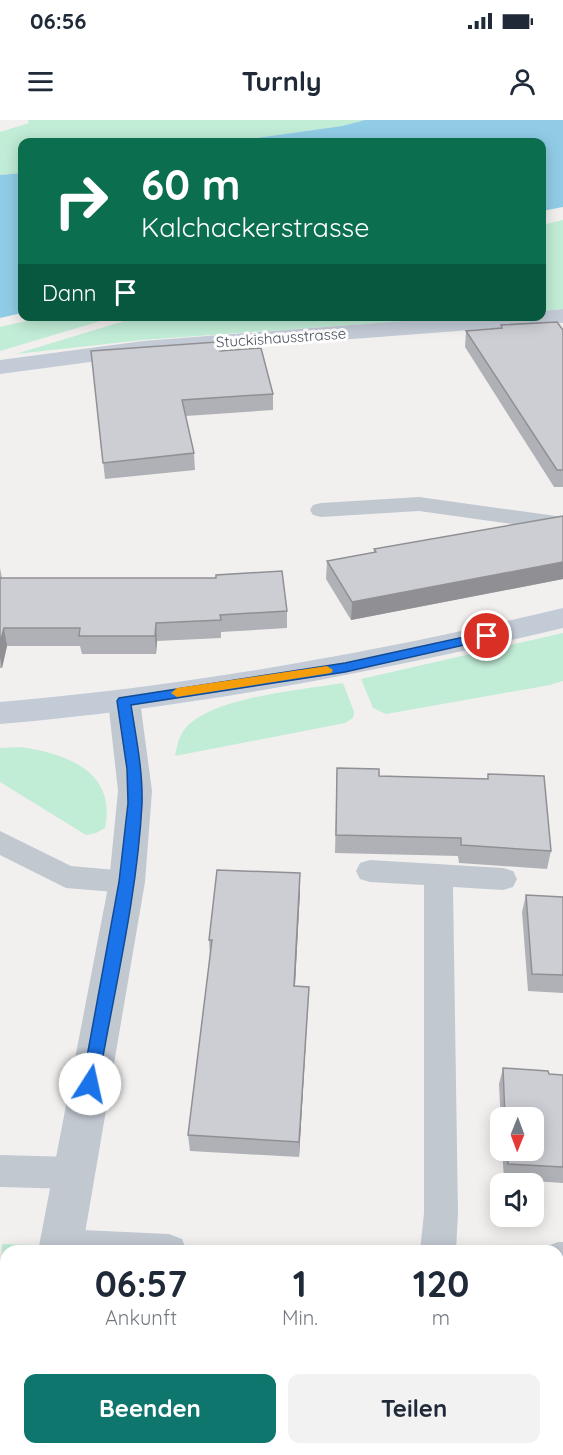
<!DOCTYPE html>
<html lang="de">
<head>
<meta charset="utf-8">
<style>
	:root { --surface:#fff; --page:#f2f2f3; --text:#1f2937; --muted:#747a83; --accent:#0f766e }
	body { margin:0; font-family:Quicksand,sans-serif; background:var(--page); color:var(--text); height:100vh; display:flex; flex-direction:column; font-size:22px; white-space:nowrap }
	* { box-sizing:border-box; margin:0 }
	p { font-size:20px; color:var(--muted) }
	.icon { flex:none; width:33px; height:33px; fill:none; stroke:currentColor; stroke-width:2; stroke-linecap:round; stroke-linejoin:round }
	.map { position:relative; flex:1; overflow:hidden }
	.drawer { position:absolute; left:0px; top:1125px; width:564px; height:210px; display:flex; flex-direction:column; background:var(--surface); border-radius:18px 18px 0 0; box-shadow:0 3px 15px #0003 }
	.drawer>* { flex:none }
	.guide { position:absolute; left:18px; top:18px; width:528px; height:183px; border-radius:12px; box-shadow:0 3px 15px #0003; background:#0b6e4f; color:#fff; overflow:hidden }
	.needle { width:39px; rotate:181deg }
	.fabs { position:absolute; left:490px; top:987px; display:grid; gap:12px }
	.fabs a { display:grid; place-items:center; width:54px; height:54px; border-radius:12px; background:var(--surface); box-shadow:0 3px 15px #0003; font-size:30px }
	.pin { position:absolute; display:grid; place-items:center; width:51px; height:51px; color:#fff; margin:-26px; border:3px solid #fff; border-radius:50%; box-shadow:0 2px 6px #0007 }
	.me { position:absolute; width:66px; margin:-33px; rotate:10deg; stroke-linejoin:round; filter:drop-shadow(0 0 4px #0008) }
	.turn { display:flex; align-items:center; gap:21px; height:126px; padding:0 24px; font-size:27px }
	.turn .icon { width:78px; height:78px; stroke-width:2.5 }
	.turn b { display:block; font-size:42px; line-height:51px }
	.then { display:flex; align-items:center; height:57px; padding:0 24px; background:#0003; gap:12px; font-size:22px }
	.eta { display:flex; justify-content:space-evenly; align-items:center; height:102px; text-align:center }
	.eta b { font-size:36px; font-weight:700; line-height:42px }
	.action { display:flex; gap:12px; margin-top:auto; padding:12px 24px }
	.action a { flex:1; height:69px; border-radius:12px; background:var(--accent); color:#fff; font-size:24px; font-weight:700; line-height:69px; text-align:center }
	.action a+a { background:var(--page); color:var(--text) }
	.status { display:flex; justify-content:space-between; align-items:center; height:42px; padding:0 30px; background:var(--surface); direction:ltr }
	.status svg { height:16px; fill:currentColor }
	header { display:flex; justify-content:space-between; align-items:center; height:78px; padding:0 24px; background:var(--surface); font-size:27px; font-weight:700 }
	.map>svg:first-child { display:block }
</style>
</head>
<body>
<div class="status"><b>06:56</b><svg viewBox="0 0 49 12"><path d="M0 12V9h3v3zM5 12V6h3v6zM10 12V3h3v9zM15 12V0h3v12zM26 1h20v11H26zM47 4h2v5h-2z"/></svg></div>
<header><svg class="icon" aria-label="menu" viewBox="0 0 24 24"><path d="M4 6h16M4 12h16M4 18h16"/></svg>Turnly<svg class="icon" aria-label="person" viewBox="0 0 24 24"><circle cx="12" cy="8" r="4"/><path d="M4 21q1-7 8-7t8 7"/></svg></header>
<div class="map">
<svg width="563" height="1335" viewBox="0 0 563 1335">
	<rect width="100%" height="100%" fill="#f2f0ef"/>
	<g fill="#c1ecd6">
		<polygon points="28,0 365,0 342,6 228,22 22,22 22,53 0,55 0,12 29,3"/>
		<polygon points="563,100 563,189 542,191 542,105"/>
		<polygon points="47,196 114,196 114,197 0,231 0,207"/>
		<polygon points="137,197 464,197 142,220 16,234"/>
		<polygon points="563,513 563,561 550,565 386,594 373,588 361,559"/>
		<path d="M343,563L354,592L353,598L345,603L175,636C177,627 178,618 184,610C209,577 302,570 343,563Z"/>
		<path d="M20,627C65,633 117,651 105,708L96,713L86,715L0,662V628Z"/>
		<polygon points="2,1124 33,1125 31,1131 6,1131 6,1262 0,1292"/>
	</g>
	<g fill="#91cce6">
		<polygon points="365,0 563,0 563,87 542,91 542,22 228,22 342,6"/>
		<polygon points="22,53 22,193 0,198 0,55"/>
	</g>
	<g fill="none" stroke-linecap="round" stroke-linejoin="round">
		<g fill="#c1c8d0" fill-rule="evenodd">
			<polygon points="419,377 563,397 563,411 419,391 321,397 313,395 310,390 313,385 321,383"/>
			<polygon points="0,711 71,746 127,751 137,754 141,762 137,770 127,773 66,768 0,735"/>
			<polygon points="370,740 503,748 513,751 517,759 513,767 503,770 453,767 458,1093 456,1131 420,1131 424,1093 424,765 370,762 360,759 356,751 360,743"/>
			<polygon points="0,1035 73,1037 85,1042 90,1053 85,1064 73,1069 0,1067"/>
			<polygon points="61,1109 169,1114 182,1119 187,1131 45,1131 43,1126 49,1114"/>
			<polygon points="558,1122 563,1122 563,1156 558,1156 558,1131 544,1131 545,1127"/>
			<rect x="558" y="1164" width="5" height="36"/>
			<polygon points="417,1329 455,1329 456,1335 416,1335"/>
		</g>
		<g fill="#c1c8d0" fill-rule="evenodd">
			<polygon points="124,570 135,573 140,581 152,671 145,762 82,1131 38,1131 109,762 118,671 108,581 113,573"/>
			<polygon points="6,1322 6,1329 51,1329 50,1335 2,1335"/>
		</g>
		<g fill="#c3cbd7" fill-rule="evenodd">
			<polygon points="563,189 563,203 143,235 0,254 0,240 143,221 467,196 542,196 542,191"/>
			<path d="M563,488V508C377,552 191,588 0,604V582C191,566 377,532 563,488Z"/>
		</g>
	</g>
	<g fill="#b0b1b6">
		<polygon points="501,205 563,210 563,367 554,367 465,227 466,211 501,208"/>
		<polygon points="91,231 220,231 273,274 273,290 186,296 194,333 195,350 105,359"/>
		<polygon points="563,396 563,459 351,500 326,459 327,441 374,433 374,429"/>
		<polygon points="0,448 2,458 287,491 287,508 221,512 221,518 157,521 156,534 82,534 80,526 7,526 2,548 0,548"/>
		<polygon points="337,648 379,656 488,659 488,654 551,731 547,749 459,743 458,736 335,733"/>
		<polygon points="300,771 295,866 309,867 299,1037 190,1031 188,1015 210,836 209,820"/>
		<polygon points="526,775 563,777 563,873 528,871 522,792"/>
		<polygon points="503,948 549,954 563,955 563,1063 504,1059 502,1030 534,1030 534,998 501,998 501,1005 499,964"/>
		<polygon points="534,1329 558,1329 563,1335 534,1335"/>
	</g>
	<g fill="#909094">
		<polygon points="563,442 563,459 351,500 352,482"/>
		<polygon points="156,503 157,521 156,534 155,516"/>
		<polygon points="4,508 7,526 2,548 0,537 0,523"/>
		<polygon points="300,753 300,771 294,883 294,866"/>
		<polygon points="309,867 299,1037 299,1022"/>
	</g>
	<g fill="#cdced4" stroke="#909094" stroke-width="1.5">
		<polygon points="557,202 563,210 563,350 557,350 466,211 502,208 501,205"/>
		<polygon points="217,222 220,231 261,228 273,274 182,280 194,333 103,343 91,231"/>
		<polygon points="563,396 563,442 352,482 327,441 376,432 374,429"/>
		<polygon points="282,451 287,491 220,495 221,500 156,503 155,516 79,516 80,508 4,508 0,523 0,458 216,458 216,455"/>
		<polygon points="337,648 379,649 379,656 488,659 488,654 544,656 551,731 461,725 461,718 336,715"/>
		<polygon points="217,750 300,753 294,866 309,867 299,1022 188,1015 212,820 209,820"/>
		<polygon points="526,775 563,777 563,855 532,854"/>
		<polygon points="503,948 548,951 549,954 563,955 563,1047 508,1044 507,1030 534,1030 534,998 505,998"/>
		<polygon points="558,1228 563,1229 563,1335 541,1335 540,1329 558,1329"/>
		<polygon points="158,1329 365,1329 365,1335 157,1335"/>
	</g>
	<path fill="#1a73e8" stroke="#114b97" stroke-width="1.5" d="M487,512L491,513V519L345,552L131,585C136,617 143,651 142,684C137,778 114,871 98,964L96,969L90,971L84,969L82,964L119,762L128,683L127,649L117,581L119,578L345,543Z"/>
	<polygon fill="#f59e0b" points="327,546 333,550 331,553 177,577 171,573 177,568"/>
	<g text-anchor="middle" stroke-width="6" stroke-linejoin="round" paint-order="stroke">
		<g font-size="15" fill="#48515c" stroke="#fff">
			<text transform="translate(281 218) rotate(-4)" y="5">Stuckishausstrasse</text>
		</g>
	</g>
</svg>
<div class="fabs">
<a><svg class="needle" viewBox="-14 -14 28 28"><path d="M0-13l5 13h-10z" fill="#e53935"/><path d="M0 13l5-13h-10z" fill="#747a83"/></svg></a>
<a><svg class="icon" aria-label="sound" viewBox="0 0 24 24"><path d="M4 9h4l5-4v14l-5-4H4zM17 9q2 3 0 6"/></svg></a>
</div>
<div class="pin" style="left:487px;top:516px;background:#d93025"><svg class="icon" aria-label="arrive" viewBox="0 0 24 24"><path d="M6 21V4h12l-3 4 3 4H6"/></svg></div>
<svg class="me" style="left:90px;top:964px" viewBox="-20 -20 40 40"><circle r="19" fill="#fff"/><path d="M0-13L10 11 0 6-10 11z" fill="#1a73e8"/></svg>
<div class="guide">
<div class="turn"><svg class="icon" aria-label="right" viewBox="0 0 24 24"><path d="M7 20v-9h11M14 6l5 5-5 5"/></svg><div><b>60 m</b>Kalchackerstrasse</div></div>
<div class="then">Dann<svg class="icon" aria-label="arrive" viewBox="0 0 24 24"><path d="M6 21V4h12l-3 4 3 4H6"/></svg></div>
</div>
<section class="drawer">
<div class="eta">
<div><b>06:57</b><p>Ankunft</p></div>
<div><b>1</b><p>Min.</p></div>
<div><b>120</b><p>m</p></div>
</div>
<div class="action"><a>Beenden</a><a>Teilen</a></div>
</section>
</div>
</body>
</html>
